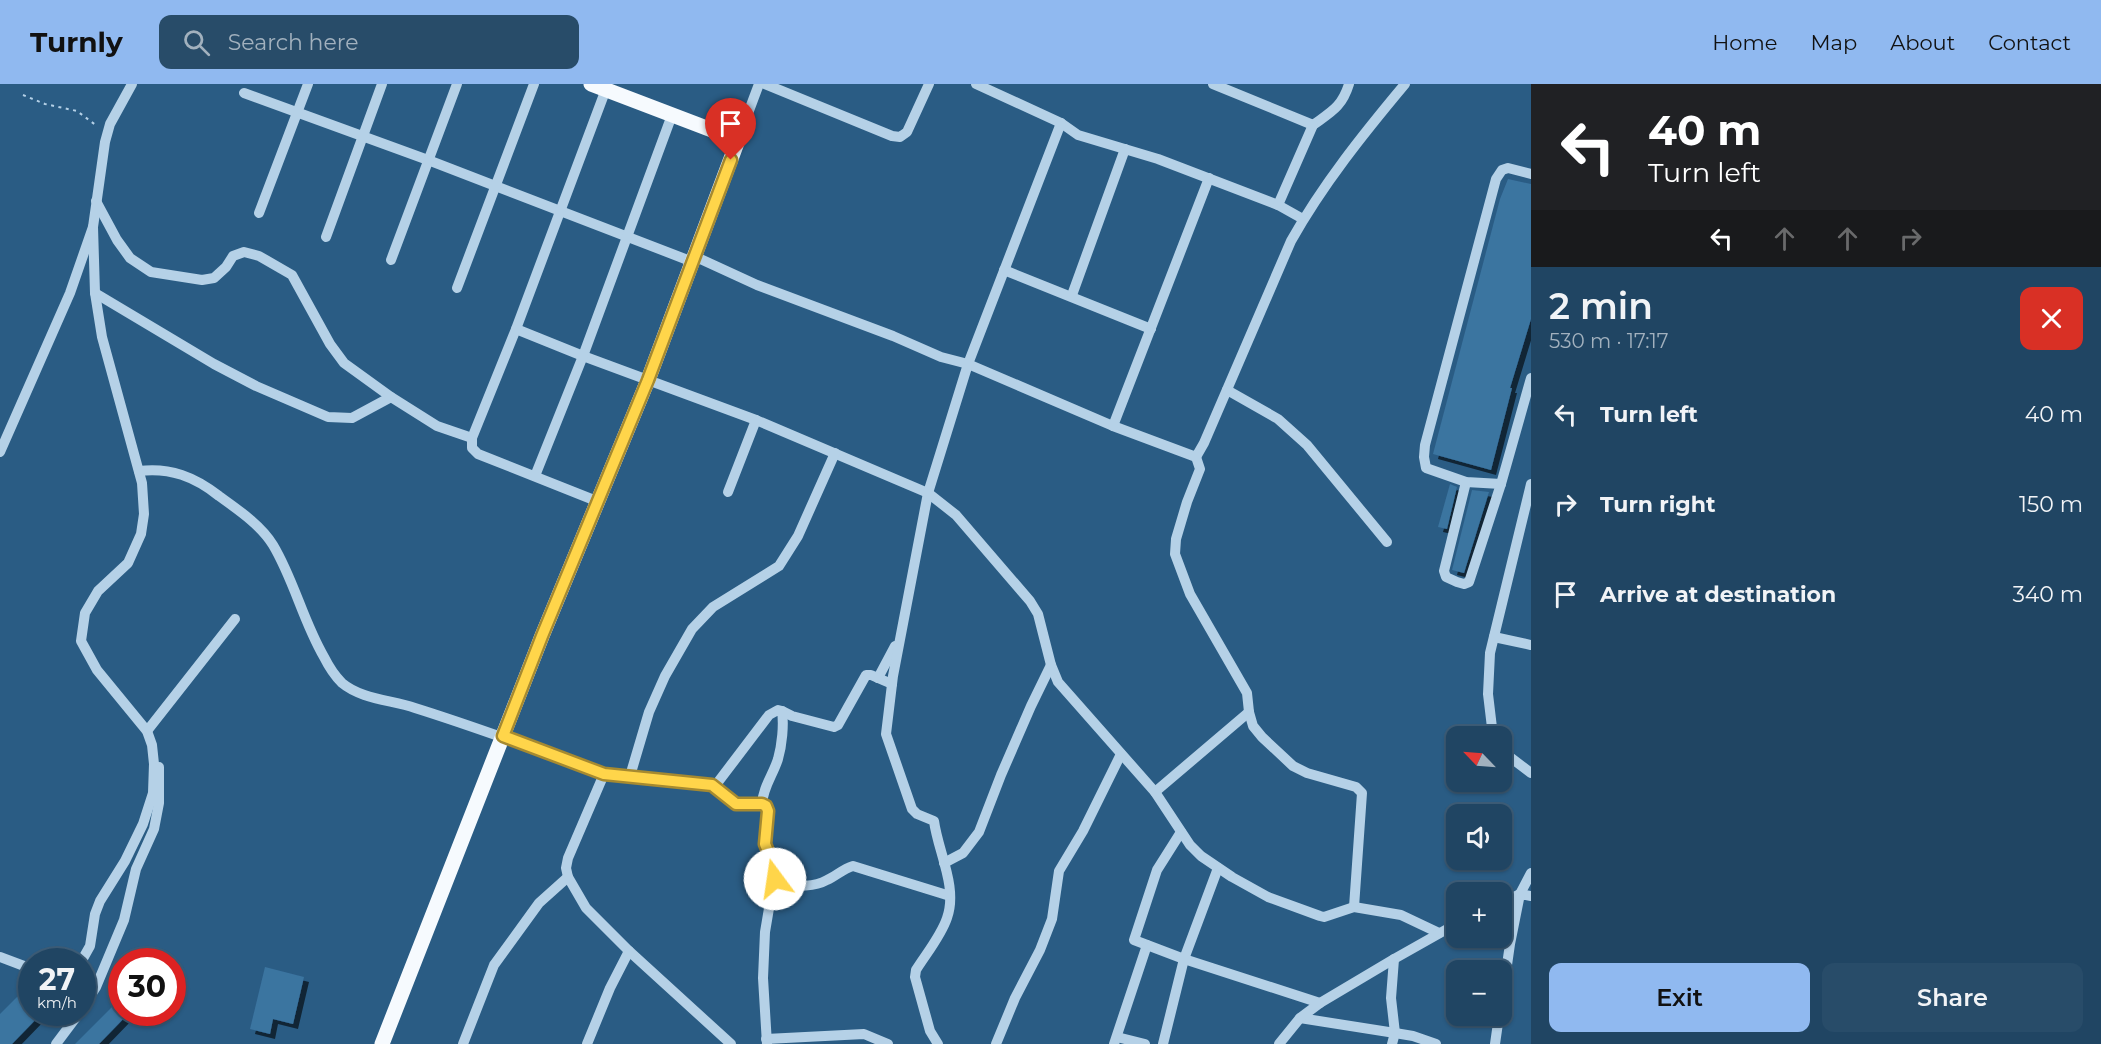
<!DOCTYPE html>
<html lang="en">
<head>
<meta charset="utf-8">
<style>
	:root { --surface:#204563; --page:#284c69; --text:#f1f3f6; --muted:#a2b1be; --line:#3d5d78; --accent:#90b9f0 }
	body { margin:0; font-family:Montserrat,sans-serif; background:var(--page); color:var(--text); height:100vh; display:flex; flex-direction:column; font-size:22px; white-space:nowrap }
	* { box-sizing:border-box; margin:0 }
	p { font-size:20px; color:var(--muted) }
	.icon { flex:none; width:33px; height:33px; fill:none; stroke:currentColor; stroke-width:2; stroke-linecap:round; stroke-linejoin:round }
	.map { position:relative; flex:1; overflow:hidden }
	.side { display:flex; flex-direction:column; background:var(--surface); width:570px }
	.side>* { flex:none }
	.banner { background:#202124; color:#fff; overflow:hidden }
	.needle { width:39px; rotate:295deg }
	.controls { position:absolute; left:1446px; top:642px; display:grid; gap:12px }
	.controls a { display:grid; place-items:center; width:66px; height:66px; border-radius:12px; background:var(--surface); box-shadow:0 2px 4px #0004,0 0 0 2px var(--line); font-size:30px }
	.speed { position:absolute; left:18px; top:864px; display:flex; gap:12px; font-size:30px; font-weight:700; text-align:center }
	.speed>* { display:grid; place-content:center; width:78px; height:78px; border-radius:50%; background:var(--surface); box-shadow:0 2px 4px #0004,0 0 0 2px var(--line); line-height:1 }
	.speed small { font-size:15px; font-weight:400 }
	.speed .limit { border:9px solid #d22; background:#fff; color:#111 }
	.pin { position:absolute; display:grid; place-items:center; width:51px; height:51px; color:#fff; margin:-62px -26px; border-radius:50% 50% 50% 0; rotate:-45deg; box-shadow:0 0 6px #0007 }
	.pin .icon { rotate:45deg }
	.me { position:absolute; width:66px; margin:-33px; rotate:346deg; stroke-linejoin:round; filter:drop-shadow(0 0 4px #0008) }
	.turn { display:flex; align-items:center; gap:21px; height:126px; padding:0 18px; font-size:27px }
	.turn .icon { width:78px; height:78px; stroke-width:2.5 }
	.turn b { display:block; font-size:42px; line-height:51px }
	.lanes { display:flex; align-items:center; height:57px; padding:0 18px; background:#0003; justify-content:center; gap:30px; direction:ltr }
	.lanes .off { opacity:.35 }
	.round { display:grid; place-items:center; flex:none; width:63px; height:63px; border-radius:12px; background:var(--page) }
	.summary { display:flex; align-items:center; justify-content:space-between; height:102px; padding:0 18px }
	h1 { font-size:36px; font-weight:600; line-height:45px }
	.cta { display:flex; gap:12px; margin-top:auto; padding:12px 18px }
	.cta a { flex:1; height:69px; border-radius:12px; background:var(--accent); color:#111; font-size:24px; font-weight:600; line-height:69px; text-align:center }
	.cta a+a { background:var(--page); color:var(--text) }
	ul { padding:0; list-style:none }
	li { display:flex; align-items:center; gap:18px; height:90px; padding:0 18px }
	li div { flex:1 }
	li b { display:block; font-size:22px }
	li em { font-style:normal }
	header { display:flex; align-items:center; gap:36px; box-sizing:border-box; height:84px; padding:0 30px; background:var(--accent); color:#111 }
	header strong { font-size:28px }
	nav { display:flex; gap:33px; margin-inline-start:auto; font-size:21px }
	.search { width:420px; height:54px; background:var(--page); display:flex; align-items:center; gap:15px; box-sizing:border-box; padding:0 21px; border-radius:12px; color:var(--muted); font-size:22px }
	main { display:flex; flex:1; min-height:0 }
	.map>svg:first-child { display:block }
</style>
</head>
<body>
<header>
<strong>Turnly</strong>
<div class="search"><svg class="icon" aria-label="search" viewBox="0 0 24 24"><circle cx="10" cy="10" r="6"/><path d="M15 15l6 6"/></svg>Search here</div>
<nav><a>Home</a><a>Map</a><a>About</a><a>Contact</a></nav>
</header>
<main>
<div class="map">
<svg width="1531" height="960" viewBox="0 0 1531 960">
	<defs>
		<filter id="shadow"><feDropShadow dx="5" dy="5" stdDeviation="0" flood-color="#0009"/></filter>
	</defs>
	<rect width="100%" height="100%" fill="#2a5c84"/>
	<g fill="#3b74a0" filter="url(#shadow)">
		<polygon points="1508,95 1531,100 1531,235 1510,304 1512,304 1491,386 1433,370 1500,115"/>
		<polygon points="1450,400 1457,403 1447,445 1438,443"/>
		<polygon points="1472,406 1489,408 1464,489 1452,486"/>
		<polygon points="265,883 304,893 293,940 273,935 270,950 250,945"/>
		<polygon points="32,898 32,928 43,928 12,960 0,960 0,930"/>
		<polygon points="122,913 122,928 130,928 99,960 75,960"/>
	</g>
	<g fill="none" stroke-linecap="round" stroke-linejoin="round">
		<polyline stroke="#b5d1e7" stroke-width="2" stroke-dasharray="3 4.5" stroke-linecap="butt" points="23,11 45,20 77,27 97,42"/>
		<g stroke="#b5d1e7" stroke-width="10">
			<polyline points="765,0 892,52 900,53 907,48 929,0"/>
			<polyline points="976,0 1061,39 1078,51 1158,75 1278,121 1303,135"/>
			<path d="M1213,0L1313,41C1331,28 1342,23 1349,0"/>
			<polyline points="244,9 428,76 693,178"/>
			<polyline points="738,56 759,0"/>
			<polyline points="96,117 117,156 130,174 151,188 202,196 214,194 226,183 233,172 244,168 259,172 292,191 330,260 344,279 391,313 437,342 472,354"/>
			<polyline points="1278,121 1313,41"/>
			<polyline points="259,129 308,0"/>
			<polyline points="326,153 382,0"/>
			<path d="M696,173L757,201L893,252L941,273L968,280L1113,342L1196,373L1204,359L1291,157C1323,100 1364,49 1405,0"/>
			<polyline points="391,176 457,0"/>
			<polyline points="1004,186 1151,245"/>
			<polyline points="457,204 534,0"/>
			<polyline points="95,209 214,280 256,302 328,333 352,334 391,313"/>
			<polyline points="1072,211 1125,65"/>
			<polyline points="516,245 583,272 756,336 928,409 956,431 1030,517 1038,530 1051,581 1058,598 1155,708 1190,761 1201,772 1232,793 1268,813 1320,832 1324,833 1354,823 1401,831 1439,849"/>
			<polyline points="1227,306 1278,335 1307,361 1387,458"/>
			<polyline points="1113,342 1209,94"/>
			<polyline points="0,368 70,209 93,143 105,58 110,40 132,0"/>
			<polyline points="1196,373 1200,385 1187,418 1176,455 1175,470 1190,510 1247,609 1249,628 1253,642 1262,653 1293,682 1307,689 1356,703 1362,709 1354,823"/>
			<path d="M139,387C170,383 195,393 219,412C237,425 261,441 273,461C294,496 303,537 324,573C328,581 335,592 342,599C361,615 391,616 415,624C479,644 541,667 604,690L568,774L566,784L568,793L586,824L629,867L731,960"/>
			<polyline points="535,392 583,272 672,31"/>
			<polyline points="1466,398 1444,487 1446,493 1457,498 1464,500 1469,498 1501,400 1531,294"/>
			<polyline points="1501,400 1466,398 1426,384 1424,373 1425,361 1496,95 1502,86 1508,84 1531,90"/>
			<polyline points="728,408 756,336"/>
			<polyline points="599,418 478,370 472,364 472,354 516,245 606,5"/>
			<polyline points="1494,553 1531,561"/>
			<polyline points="878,594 895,562"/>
			<polyline points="782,627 792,632 834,643 838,641 866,591 871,591 892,600"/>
			<polyline points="147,647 235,535"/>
			<polyline points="1493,652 1488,610 1490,569 1531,400"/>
			<polyline points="1502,667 1531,689"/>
			<polyline points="604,690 712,701 736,720 762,720 768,727 766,760 775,789 765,848 763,894 767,960"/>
			<polyline points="630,692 649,628 665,592 692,545 713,523 779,482 798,452 835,369"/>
			<path d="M715,702L769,631L778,626L782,627C784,641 782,661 778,675C773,691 763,703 762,720"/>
			<polyline points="1155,708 1249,628"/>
			<polyline points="1181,748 1157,786 1134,856 1184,875 1320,919"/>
			<polyline points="944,779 963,769 979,748 1001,691 1031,622 1051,581"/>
			<path d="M774,800C791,801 811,805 827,796C836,792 843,785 853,782L950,812"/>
			<polyline points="1502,819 1520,810 1531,812"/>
			<polyline points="0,873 32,885"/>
			<polyline points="81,878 90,862 95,830 100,817 125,777 143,740 153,709 154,680 152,661 147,647 97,586 81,557 85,529 98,507 128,479 141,450 144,430 142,399 102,253 95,209 93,143"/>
			<polyline points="1502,916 1510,860 1520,810 1531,789"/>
			<polyline points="82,925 96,903 124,836 136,785 154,745 159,719 159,683"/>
			<polyline points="1300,934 1395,949 1391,914 1394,875"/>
			<polyline points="1117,953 1145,960"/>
			<polyline points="766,955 864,950 888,960"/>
			<polyline points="56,960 80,928"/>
			<polyline points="463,960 494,881 539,819 568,793"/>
			<polyline points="587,960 610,904 629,867"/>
			<path d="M938,960L930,947L915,893L916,886C926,870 941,852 947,834C958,803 938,768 934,737L917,730L912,725L886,650L893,592L928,409L968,280L1061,39"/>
			<polyline points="996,960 1015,914 1040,866 1052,835 1059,787 1083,747 1121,670"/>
			<polyline points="1114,960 1147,861"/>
			<polyline points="1163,960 1184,875 1218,784"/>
			<polyline points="1279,960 1300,934 1320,919 1394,875 1456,840"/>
			<polyline points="1392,960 1395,949 1413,952 1436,960"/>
			<polyline points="1495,960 1499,932"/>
		</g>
		<polyline stroke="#f6fafe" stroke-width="15" points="382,960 542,552 648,296 738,56 591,0"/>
	</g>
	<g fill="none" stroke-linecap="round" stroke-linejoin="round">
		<g stroke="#a68a30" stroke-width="15">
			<polyline id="route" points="731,76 648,296 542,552 503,652 604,690 712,701 736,720 762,720 766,722 768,727 765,760 774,782 775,795"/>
		</g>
		<use href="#route" stroke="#ffd54a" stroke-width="10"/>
	</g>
</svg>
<div class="controls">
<a><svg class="needle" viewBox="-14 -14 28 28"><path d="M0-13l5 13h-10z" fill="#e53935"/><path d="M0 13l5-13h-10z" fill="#a2b1be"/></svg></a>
<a><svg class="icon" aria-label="sound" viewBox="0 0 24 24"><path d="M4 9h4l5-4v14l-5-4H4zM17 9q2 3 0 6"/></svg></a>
<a>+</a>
<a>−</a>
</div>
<div class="speed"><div>27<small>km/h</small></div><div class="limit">30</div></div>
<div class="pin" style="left:731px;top:76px;background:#d93025"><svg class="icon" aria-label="arrive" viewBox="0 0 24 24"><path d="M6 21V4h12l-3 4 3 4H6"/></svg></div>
<svg class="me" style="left:775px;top:795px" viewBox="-20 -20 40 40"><circle r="19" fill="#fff"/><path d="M0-13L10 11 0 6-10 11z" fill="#ffd54a"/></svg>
</div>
<section class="side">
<div class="banner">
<div class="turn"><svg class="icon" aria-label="left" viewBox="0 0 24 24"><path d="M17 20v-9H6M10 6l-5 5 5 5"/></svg><div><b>40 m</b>Turn left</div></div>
<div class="lanes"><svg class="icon" aria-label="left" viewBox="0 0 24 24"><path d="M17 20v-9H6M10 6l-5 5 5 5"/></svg><svg class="icon off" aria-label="ahead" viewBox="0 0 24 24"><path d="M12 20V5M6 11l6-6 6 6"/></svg><svg class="icon off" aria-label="ahead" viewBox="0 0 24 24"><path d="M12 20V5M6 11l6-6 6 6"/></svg><svg class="icon off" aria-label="right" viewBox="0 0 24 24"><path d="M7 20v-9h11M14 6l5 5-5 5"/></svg></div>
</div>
<div class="summary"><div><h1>2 min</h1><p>530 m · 17:17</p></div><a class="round" style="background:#d93025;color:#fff"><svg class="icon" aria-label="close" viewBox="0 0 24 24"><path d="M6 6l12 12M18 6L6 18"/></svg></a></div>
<ul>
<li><svg class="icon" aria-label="left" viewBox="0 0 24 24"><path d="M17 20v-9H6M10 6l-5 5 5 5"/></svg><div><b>Turn left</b></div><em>40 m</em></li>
<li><svg class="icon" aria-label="right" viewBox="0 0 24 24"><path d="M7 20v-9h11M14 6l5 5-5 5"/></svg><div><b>Turn right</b></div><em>150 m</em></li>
<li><svg class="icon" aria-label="arrive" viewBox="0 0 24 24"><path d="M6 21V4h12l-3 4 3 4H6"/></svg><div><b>Arrive at destination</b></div><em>340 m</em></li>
</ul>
<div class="cta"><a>Exit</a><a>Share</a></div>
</section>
</main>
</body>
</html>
